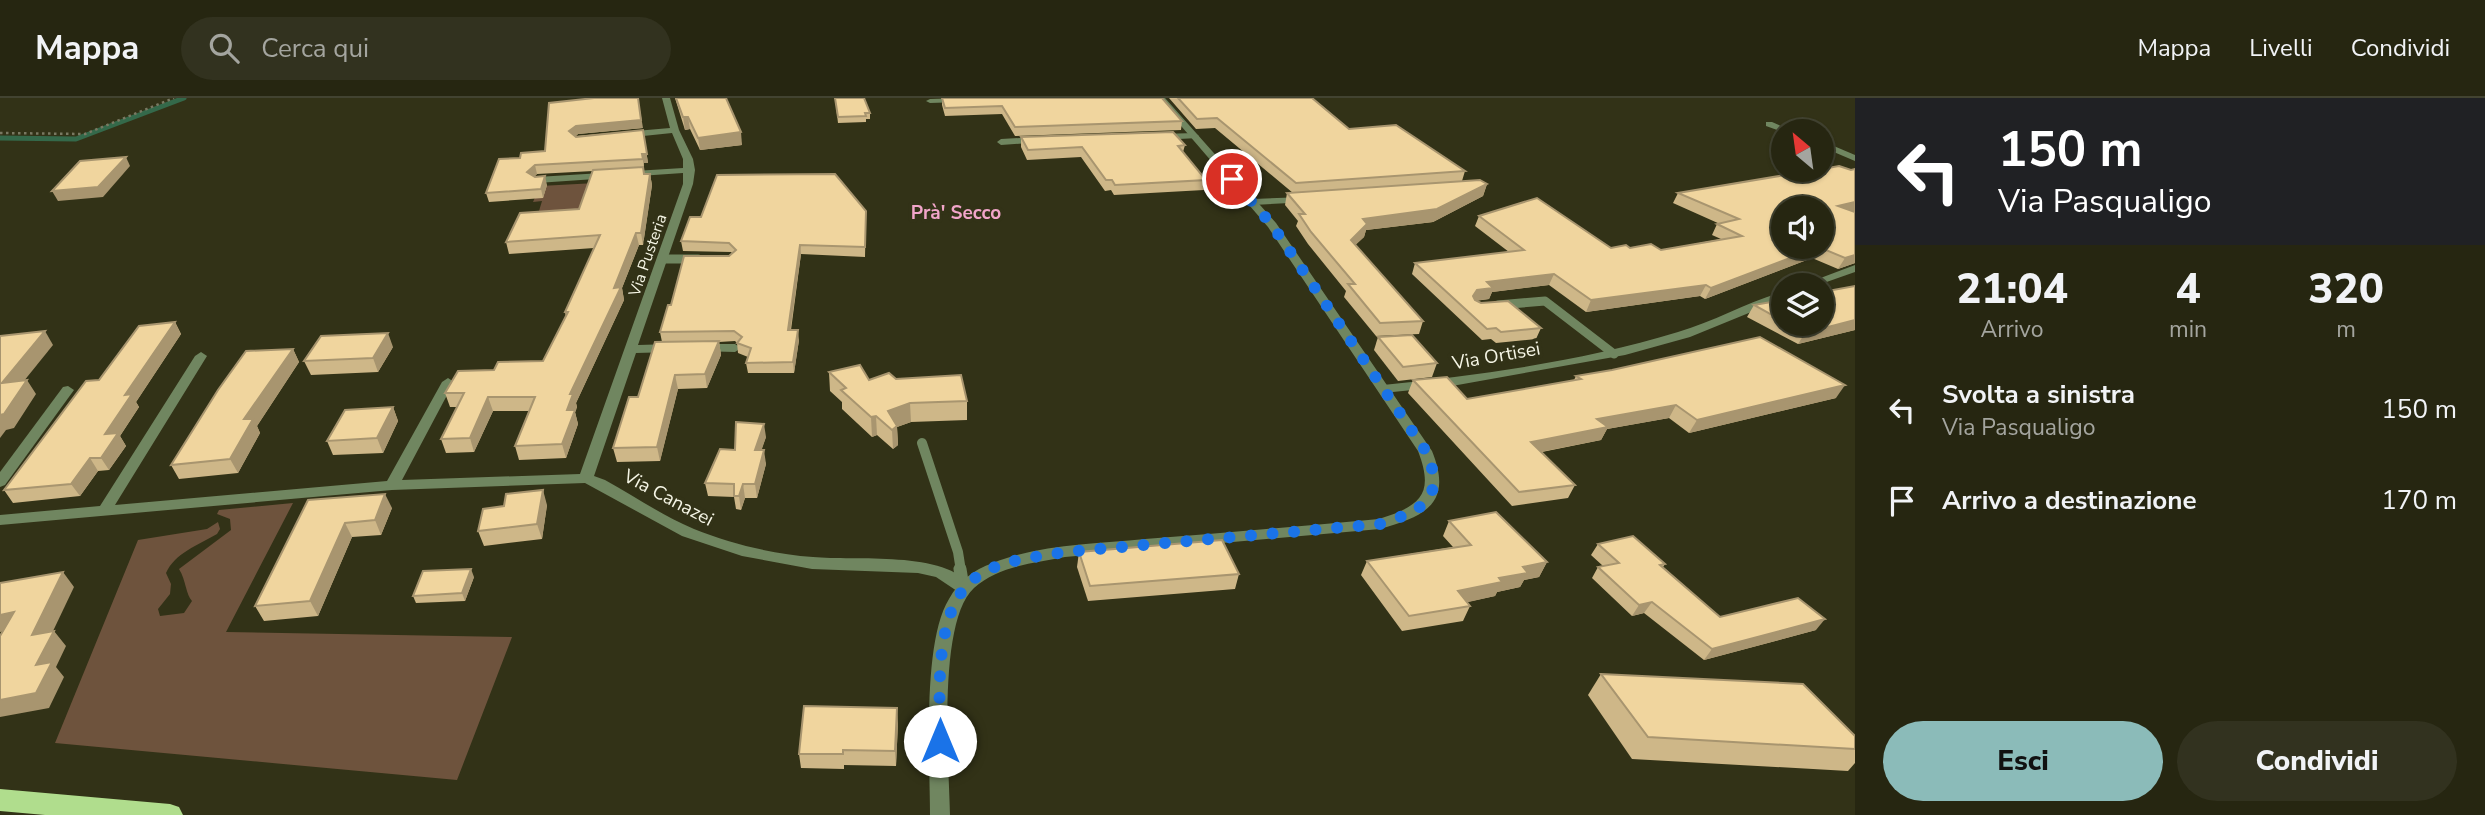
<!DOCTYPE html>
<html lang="it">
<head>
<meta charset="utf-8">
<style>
	:root { --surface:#262611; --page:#32321f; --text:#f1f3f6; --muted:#a4a59f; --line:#424331; --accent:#8bbbb9 }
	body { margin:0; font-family:"Nunito Sans",sans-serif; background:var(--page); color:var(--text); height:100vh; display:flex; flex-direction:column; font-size:26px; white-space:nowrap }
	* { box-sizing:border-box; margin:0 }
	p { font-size:23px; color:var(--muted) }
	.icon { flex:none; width:38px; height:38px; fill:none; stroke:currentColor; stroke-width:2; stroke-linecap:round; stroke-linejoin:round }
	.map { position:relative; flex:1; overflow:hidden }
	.panel { display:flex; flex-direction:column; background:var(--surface); width:630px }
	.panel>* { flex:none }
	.guide { background:#202124; color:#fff; overflow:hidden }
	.needle { width:46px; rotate:331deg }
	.buttons { position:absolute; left:1771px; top:21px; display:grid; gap:14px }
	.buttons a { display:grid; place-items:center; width:63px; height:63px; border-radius:50%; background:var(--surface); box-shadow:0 2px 5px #0004,0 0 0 2px var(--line); font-size:35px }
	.pin { position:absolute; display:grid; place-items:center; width:60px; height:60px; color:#fff; margin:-30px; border:4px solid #fff; border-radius:50%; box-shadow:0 2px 7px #0007 }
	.me { position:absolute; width:77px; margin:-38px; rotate:0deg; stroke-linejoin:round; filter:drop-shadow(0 0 5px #0008) }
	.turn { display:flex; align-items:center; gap:24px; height:147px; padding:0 28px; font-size:32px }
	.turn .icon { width:91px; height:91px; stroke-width:2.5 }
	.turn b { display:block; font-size:49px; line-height:60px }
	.eta { display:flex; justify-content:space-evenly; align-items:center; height:119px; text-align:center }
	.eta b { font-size:42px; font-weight:800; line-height:49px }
	.button { display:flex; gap:14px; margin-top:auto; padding:14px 28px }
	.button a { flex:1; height:80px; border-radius:42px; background:var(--accent); color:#111; font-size:28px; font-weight:800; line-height:80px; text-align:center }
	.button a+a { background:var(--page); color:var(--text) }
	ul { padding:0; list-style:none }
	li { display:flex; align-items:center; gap:21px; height:91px; padding:0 28px }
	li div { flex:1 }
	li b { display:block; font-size:26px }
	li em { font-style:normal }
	header { display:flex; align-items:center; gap:42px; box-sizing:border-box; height:98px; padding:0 35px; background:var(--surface); border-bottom:2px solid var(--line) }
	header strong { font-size:33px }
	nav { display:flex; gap:38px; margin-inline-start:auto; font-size:24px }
	.search { width:490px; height:63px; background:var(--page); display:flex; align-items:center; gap:18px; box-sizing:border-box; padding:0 24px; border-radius:38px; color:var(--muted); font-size:26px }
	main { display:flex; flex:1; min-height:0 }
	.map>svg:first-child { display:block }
</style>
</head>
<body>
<header>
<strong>Mappa</strong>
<div class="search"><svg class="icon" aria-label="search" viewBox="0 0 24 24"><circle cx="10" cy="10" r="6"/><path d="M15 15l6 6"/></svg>Cerca qui</div>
<nav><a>Mappa</a><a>Livelli</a><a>Condividi</a></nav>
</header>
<main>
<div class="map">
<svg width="1855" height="717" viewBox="0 0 1855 717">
	<rect width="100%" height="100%" fill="#323217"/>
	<g fill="#6e533d">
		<polygon points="596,85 585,115 526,121 529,114 539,113 542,103 533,104 540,88"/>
		<path d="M293,405L226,534L512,539L457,682L55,645L138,442L207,431L218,424L220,431L217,436C198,447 175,455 166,475L171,486L170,496L158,511L160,518L184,515L192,503C186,497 186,482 179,471L231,432L230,421L217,416L219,412Z"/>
	</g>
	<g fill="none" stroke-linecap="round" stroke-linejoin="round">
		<polyline stroke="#34694a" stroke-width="5" points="0,40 76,41 184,0"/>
		<polyline stroke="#797962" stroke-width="2.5" stroke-dasharray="2.5 3.5" stroke-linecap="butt" points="0,35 85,36 174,0"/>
		<g stroke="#708660" stroke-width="9">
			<polyline points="662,161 698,161"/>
			<polyline points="1498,207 1545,203 1614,256"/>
		</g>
		<polyline stroke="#708660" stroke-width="10" points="922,345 958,454 961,473"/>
		<polyline stroke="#708660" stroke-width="13" points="960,471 963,489"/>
		<g fill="#708660" fill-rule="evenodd">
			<path d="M662,0H670L679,32L693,61L695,72L693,86L638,247L672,246L678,250L672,254L636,255L594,378L605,382C634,398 663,418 694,431C731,446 773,456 813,459C853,463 948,452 971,489L969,493H957L936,479L918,475L812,471L742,458L682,438L585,385L392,392L0,427V417L100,408L195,258L201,254L207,258L115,407L387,383L442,284L448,280L454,284L402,382L580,376L683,86V75L537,85L532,82L537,79L683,70V61L672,35L624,40L620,37L624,34L670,30Z"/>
			<polygon points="962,0 964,2 960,4 930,5 926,3 930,1"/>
			<polygon points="1766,24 1772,24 1792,33 1783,34 1766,28"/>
			<polygon points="1195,35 1199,38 1198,40 1160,42 1156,39 1160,36"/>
			<polygon points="1038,39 1042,42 1041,44 1001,47 997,44 1001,41"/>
			<polygon points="1822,43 1855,57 1855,63 1822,49"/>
			<polygon points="1305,99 1310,102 1308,104 1253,107 1248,104 1253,101"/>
			<polygon points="1855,167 1855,174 1818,187 1802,187"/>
			<path d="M1783,194V201L1690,239L1625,257L1452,288L1383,295L1377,291L1383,287C1482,277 1583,263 1678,234C1714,224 1747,204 1783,194Z"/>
			<polygon points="702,246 735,246 741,250 735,254 698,253 696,250 698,247"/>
			<polygon points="68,288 74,292 5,387 0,389 0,374 63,289"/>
		</g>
		<path fill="#708660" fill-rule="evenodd" d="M1157,0H1165L1276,125L1432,353C1453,405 1426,418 1380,431L1065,459C1034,465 999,468 974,490C937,524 949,667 950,717H930C930,665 922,544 949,501C959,483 973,472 993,465C1041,446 1095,446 1145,441C1223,435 1301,428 1379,421C1420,408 1435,397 1418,353L1268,129Z"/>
		<polygon fill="#b0dd8d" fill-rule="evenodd" points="0,691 170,706 179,709 183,717 45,717 0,713"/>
	</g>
	<g fill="#ceb788">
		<polygon points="675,0 726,0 742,47 700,52 690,31 685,32"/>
		<polygon points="835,0 870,15 870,21 866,21 866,24 838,25"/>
		<polygon points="942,0 1182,23 1181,32 1015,38 1002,16 945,18 942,7"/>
		<polygon points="1169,0 1312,0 1349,31 1465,73 1462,83 1487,86 1483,98 1433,124 1366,132 1364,139 1355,147 1423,223 1419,236 1376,238 1344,199 1346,193 1308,146 1296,128 1298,123 1285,107 1287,95 1293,95 1215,30 1196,31"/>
		<polygon points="549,5 643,30 578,36 576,38 643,32 648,65 644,65 644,70 643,70 644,76 650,76 652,87 643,147 639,147 622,190 624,202 576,305 577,309 575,314 578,326 566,360 519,362 515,348 529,313 493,313 474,354 446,355 441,341 457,309 450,309 445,295 494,272 543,263 566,219 565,214 594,150 509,156 506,144 579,111 593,73 537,76 535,78 547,87 543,100 489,104 486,95 520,60 545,53"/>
		<polygon points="1021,39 1185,47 1183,54 1206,82 1204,92 1114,97 1111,92 1105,93 1081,59 1027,62 1021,49"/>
		<polygon points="1855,71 1855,113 1853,113 1855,114 1855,165 1838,171 1812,160 1705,201 1700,198 1586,214 1549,187 1492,194 1489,201 1475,203 1541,230 1536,241 1496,245 1491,241 1482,242 1412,176 1415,165 1509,154 1475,128 1479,118 1611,150 1630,150 1661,152 1721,141 1712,137 1717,126 1720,126 1673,105 1678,95"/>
		<polygon points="866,113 865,159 801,156 791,232 799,242 794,275 748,275 746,265 748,259 738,255 737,245 735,243 719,244 721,257 707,290 678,291 660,363 617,364 613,350 638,299 662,244 660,234 671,207 732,155 731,154 683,153 681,143"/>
		<polygon points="1855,188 1855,232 1798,246 1747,219 1754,207 1783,202 1783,226 1822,226"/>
		<polygon points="175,224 181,236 136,304 139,309 120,338 126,348 109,372 98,373 80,398 13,405 4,392 99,282"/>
		<polygon points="1378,239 1437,265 1432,279 1398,283 1374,252"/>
		<polygon points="393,249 378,274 311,277 304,263"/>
		<polygon points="293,251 299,264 257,328 260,335 238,375 179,381 171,367"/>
		<polygon points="829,274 869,282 896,281 967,303 967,322 911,324 897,329 898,347 893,351 877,337 872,339 842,311 842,304 830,293"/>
		<polygon points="1576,278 1836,300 1689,335 1669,320 1607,331 1601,342 1542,354 1575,387 1568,400 1512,408 1408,295 1413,282 1467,301 1574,282"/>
		<polygon points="393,309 398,323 383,355 333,357 327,343"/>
		<polygon points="766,339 761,352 766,366 757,400 745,400 741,412 736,411 734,399 708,398 705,385 735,352"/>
		<polygon points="308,402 392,410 381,437 352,439 318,518 264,523 255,508"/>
		<polygon points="547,407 542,441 484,448 478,433"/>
		<polygon points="1449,423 1547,464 1539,479 1524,482 1520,489 1497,494 1495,498 1467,504 1470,508 1463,523 1402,533 1361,477 1367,463 1453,449 1443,438"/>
		<polygon points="1598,446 1665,466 1663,469 1720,519 1816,532 1704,562 1644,515 1632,518 1592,480 1598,469 1603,468 1591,457"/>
		<polygon points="1079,454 1239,476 1235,491 1088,503 1077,469"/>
		<polygon points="474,479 465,503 416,505 413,498"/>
		<polygon points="1601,576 1855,638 1855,665 1848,673 1632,661 1588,597"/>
		<polygon points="898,625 896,668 844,667 844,671 801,670 799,656"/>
	</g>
	<g fill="#a8956f">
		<polygon points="638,0 643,30 578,36 571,42 569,33 576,28"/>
		<polygon points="683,19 688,19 690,31 685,32"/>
		<polygon points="643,32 648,65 644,65 644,70 642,56"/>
		<polygon points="741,34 742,47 700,52 698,40"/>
		<polygon points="126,59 130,68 103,99 58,103 52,93"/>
		<polygon points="535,67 537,76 530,83 527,74"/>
		<polygon points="650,76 652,87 643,147 641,135"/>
		<polygon points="545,78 547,87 543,100 541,91"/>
		<polygon points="1487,86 1483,98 1433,124 1366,132 1364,139 1347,155 1351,142 1363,121"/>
		<polygon points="1855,104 1855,113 1832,118 1838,108"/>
		<polygon points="636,135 639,147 622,190 624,202 576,305 577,309 575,314 578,326 566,360 562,346 570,296"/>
		<polygon points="800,147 801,156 789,242 788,232"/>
		<polygon points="1819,149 1812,160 1705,201 1711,190"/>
		<polygon points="1855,157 1855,165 1838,171 1845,160"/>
		<polygon points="1554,176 1549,187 1492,194 1489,201 1473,203 1473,198 1477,192 1487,184"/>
		<polygon points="1706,187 1700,198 1586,214 1591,202"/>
		<polygon points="1855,222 1855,232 1798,246 1805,235"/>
		<polygon points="175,224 181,236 136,304 139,309 120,338 126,348 109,372 101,360 105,336 125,297"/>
		<polygon points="798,232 799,242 794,275 793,264"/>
		<polygon points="45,233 53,247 11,299 2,285"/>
		<polygon points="388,235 393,249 378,274 373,260"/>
		<polygon points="719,243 721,257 707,290 705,276"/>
		<polygon points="293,251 299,264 257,328 260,335 238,375 230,361 244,321"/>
		<polygon points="675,277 678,291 660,363 657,349"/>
		<polygon points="27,282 36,296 14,330 6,332 0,340 0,317"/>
		<polygon points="1845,287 1836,300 1689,335 1697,322"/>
		<polygon points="488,299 493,313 474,354 470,340"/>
		<polygon points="910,305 911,324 897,329 898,347 893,351 892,332 888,313"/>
		<polygon points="1676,307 1669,320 1607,331 1601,342 1525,357 1531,344 1597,321"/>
		<polygon points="393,309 398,323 383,355 377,340"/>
		<polygon points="876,318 877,337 872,339 871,319"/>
		<polygon points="764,326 766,339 757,366 755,352"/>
		<polygon points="764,352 766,366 757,400 755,386"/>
		<polygon points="90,360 98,373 80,398 71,386"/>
		<polygon points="743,386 745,400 741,412 739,398"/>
		<polygon points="543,392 547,407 542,441 537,426"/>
		<polygon points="385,396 392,410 381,437 375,422"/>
		<polygon points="345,425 352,439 318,518 310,503"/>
		<polygon points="1547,464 1539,479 1524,482 1520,489 1497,494 1495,498 1451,508 1458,493 1499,480 1523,469"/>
		<polygon points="471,471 474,479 465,503 462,495"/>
		<polygon points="63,474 74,489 44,552 32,537"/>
		<polygon points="1652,504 1644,515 1632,518 1639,507"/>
		<polygon points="14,514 26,529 0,534 0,517"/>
		<polygon points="1825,521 1816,532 1704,562 1712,551"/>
		<polygon points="54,533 66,548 56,569 64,579 49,610 0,619 0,602 36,567"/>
		<polygon points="897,610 898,625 896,668 895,653"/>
	</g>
	<g fill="#f0d59e" stroke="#a8956f" stroke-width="2" fill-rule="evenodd">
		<polygon points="594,0 638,0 641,22 576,28 569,33 576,39 643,32 647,56 642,56 643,61 535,67 527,74 535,79 545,78 541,91 486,95 499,61 520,60 521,55 545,53 549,5"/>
		<polygon points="676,0 726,0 741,34 698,40 688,19 683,19"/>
		<polygon points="835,0 864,0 870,15 865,15 866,18 838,19"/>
		<polygon points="942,0 1162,0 1182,23 1015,29 1002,8 945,10"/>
		<polygon points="1178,0 1312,0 1349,31 1396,27 1465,73 1296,85 1217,20 1197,21"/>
		<polygon points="1173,34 1185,47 1178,48 1206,82 1115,87 1112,82 1106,82 1082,49 1028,52 1021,39"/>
		<polygon points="126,59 98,89 52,93 80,63"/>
		<path d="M1839,68L1851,72L1855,71V104L1838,108L1855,114V157L1845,160L1819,149L1711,190L1706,187L1591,202L1554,176L1487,184L1493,190L1477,192L1473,198L1475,202L1481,205L1508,203L1541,230L1501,234L1496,230L1487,231L1415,165L1524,152L1479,118L1537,100L1611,150L1626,147L1630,150L1651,146L1661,152L1742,138L1717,126L1739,121L1678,95L1815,72H1822V71ZM1783,110H1822V149H1783Z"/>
		<polygon points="643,69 644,76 650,76 641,135 636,135 614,190 621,189 570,296 573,296 567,312 575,312 562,346 515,348 535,299 488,299 470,340 441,341 464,295 445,295 458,273 494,272 498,264 543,263 568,214 565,214 600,137 506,144 520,115 579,111 593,72"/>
		<polygon points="835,76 866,113 865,149 800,147 788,232 798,232 793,264 746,265 751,250 737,245 742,239 734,233 660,234 668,207 671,207 684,158 729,158 736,152 729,145 681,143 690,119 701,119 717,77"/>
		<polygon points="1480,82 1487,86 1437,111 1363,121 1367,126 1351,142 1423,223 1380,225 1348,186 1355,186 1311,134 1299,116 1305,116 1287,95"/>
		<polygon points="1855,188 1855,222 1805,235 1788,226 1822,226 1822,194"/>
		<polygon points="1783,202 1783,223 1754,207"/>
		<polygon points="175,224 125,297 132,296 105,336 118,335 101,360 90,360 71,386 4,392 86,283 99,282 139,228"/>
		<polygon points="45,233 2,285 27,282 4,316 0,317 0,238"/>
		<polygon points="388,235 373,260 304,263 321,238"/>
		<polygon points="1412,237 1437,265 1403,269 1378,239"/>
		<polygon points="1760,239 1845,287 1697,322 1676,307 1597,321 1608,329 1531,344 1575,387 1519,394 1413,282 1447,279 1467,301 1581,281 1576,278 1612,272"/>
		<polygon points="719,243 705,276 675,277 657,349 613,350 629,299 638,299 655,244"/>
		<polygon points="293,251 244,321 253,321 230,361 171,367 218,292 246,253"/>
		<polygon points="860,267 869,282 889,275 896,281 961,277 967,303 910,305 888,313 897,328 892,332 876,318 871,319 841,292 846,290 829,274"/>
		<polygon points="393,309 377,340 327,343 345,312"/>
		<polygon points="736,324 764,326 755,352 764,352 755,386 743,386 739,398 734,398 734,386 705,385 720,351 735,352"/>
		<polygon points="543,392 537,426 478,433 483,411 504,408 506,396"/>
		<polygon points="385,396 375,422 345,425 310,503 255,508 308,402"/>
		<polygon points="1496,414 1547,464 1523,469 1528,475 1499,480 1502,484 1458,493 1470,508 1409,518 1367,463 1471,447 1449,423"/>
		<polygon points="1633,438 1665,466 1660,467 1720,519 1798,500 1825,521 1712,551 1652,504 1639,507 1598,469 1619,465 1598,446"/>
		<polygon points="1222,442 1239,476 1090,488 1079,454"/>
		<polygon points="471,471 462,495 413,498 423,473"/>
		<polygon points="63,474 32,537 54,533 36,567 52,564 36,595 0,602 0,538 14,514 0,517 0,485"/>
		<polygon points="1601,576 1803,586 1855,638 1855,651 1648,639"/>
		<polygon points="804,608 897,610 895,653 843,652 843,656 799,656"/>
	</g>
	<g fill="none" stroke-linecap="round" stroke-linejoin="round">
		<path stroke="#1a73e8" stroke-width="12" stroke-dasharray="0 21.6" d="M940,643C940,593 932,505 981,476C1006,461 1037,459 1065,454L1380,426C1422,413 1448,400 1425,352L1272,127L1232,81"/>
	</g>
	<g text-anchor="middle" stroke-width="7" stroke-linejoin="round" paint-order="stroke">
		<g font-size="16" fill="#f5f5e5" stroke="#323217">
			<text transform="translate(647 157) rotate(-71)" y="6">Via Pusteria</text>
		</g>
		<g font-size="19" font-weight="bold" fill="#f1a5c9" stroke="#323217">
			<text x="956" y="121">Prà' Secco</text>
		</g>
		<g font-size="19" fill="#f5f5e5" stroke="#323217">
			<text transform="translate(1496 257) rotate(-10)" y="7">Via Ortisei</text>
			<text transform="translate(669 399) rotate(28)" y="7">Via Canazei</text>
		</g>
	</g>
</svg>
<div class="buttons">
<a><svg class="needle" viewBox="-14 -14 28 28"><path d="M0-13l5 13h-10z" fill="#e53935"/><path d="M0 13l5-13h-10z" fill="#a4a59f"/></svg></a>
<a><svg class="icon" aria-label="sound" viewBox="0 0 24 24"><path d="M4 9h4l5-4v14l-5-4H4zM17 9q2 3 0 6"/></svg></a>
<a><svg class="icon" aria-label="layers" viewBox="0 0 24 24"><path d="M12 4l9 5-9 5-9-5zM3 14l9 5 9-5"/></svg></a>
</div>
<div class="pin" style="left:1232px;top:81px;background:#d93025"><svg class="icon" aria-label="arrive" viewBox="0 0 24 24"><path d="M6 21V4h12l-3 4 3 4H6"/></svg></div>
<svg class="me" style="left:940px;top:643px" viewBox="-20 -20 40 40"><circle r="19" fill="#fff"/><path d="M0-13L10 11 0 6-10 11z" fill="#1a73e8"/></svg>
</div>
<section class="panel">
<div class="guide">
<div class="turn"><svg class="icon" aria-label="left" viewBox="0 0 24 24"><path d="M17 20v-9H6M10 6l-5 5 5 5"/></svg><div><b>150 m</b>Via Pasqualigo</div></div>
</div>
<div class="eta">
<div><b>21:04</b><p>Arrivo</p></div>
<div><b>4</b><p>min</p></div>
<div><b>320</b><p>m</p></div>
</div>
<ul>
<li><svg class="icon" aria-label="left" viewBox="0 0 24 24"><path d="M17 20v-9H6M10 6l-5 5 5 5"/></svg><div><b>Svolta a sinistra</b><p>Via Pasqualigo</p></div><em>150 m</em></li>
<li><svg class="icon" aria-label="arrive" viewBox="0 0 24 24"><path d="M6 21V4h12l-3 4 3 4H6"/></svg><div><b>Arrivo a destinazione</b></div><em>170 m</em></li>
</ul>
<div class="button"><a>Esci</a><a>Condividi</a></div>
</section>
</main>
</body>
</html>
